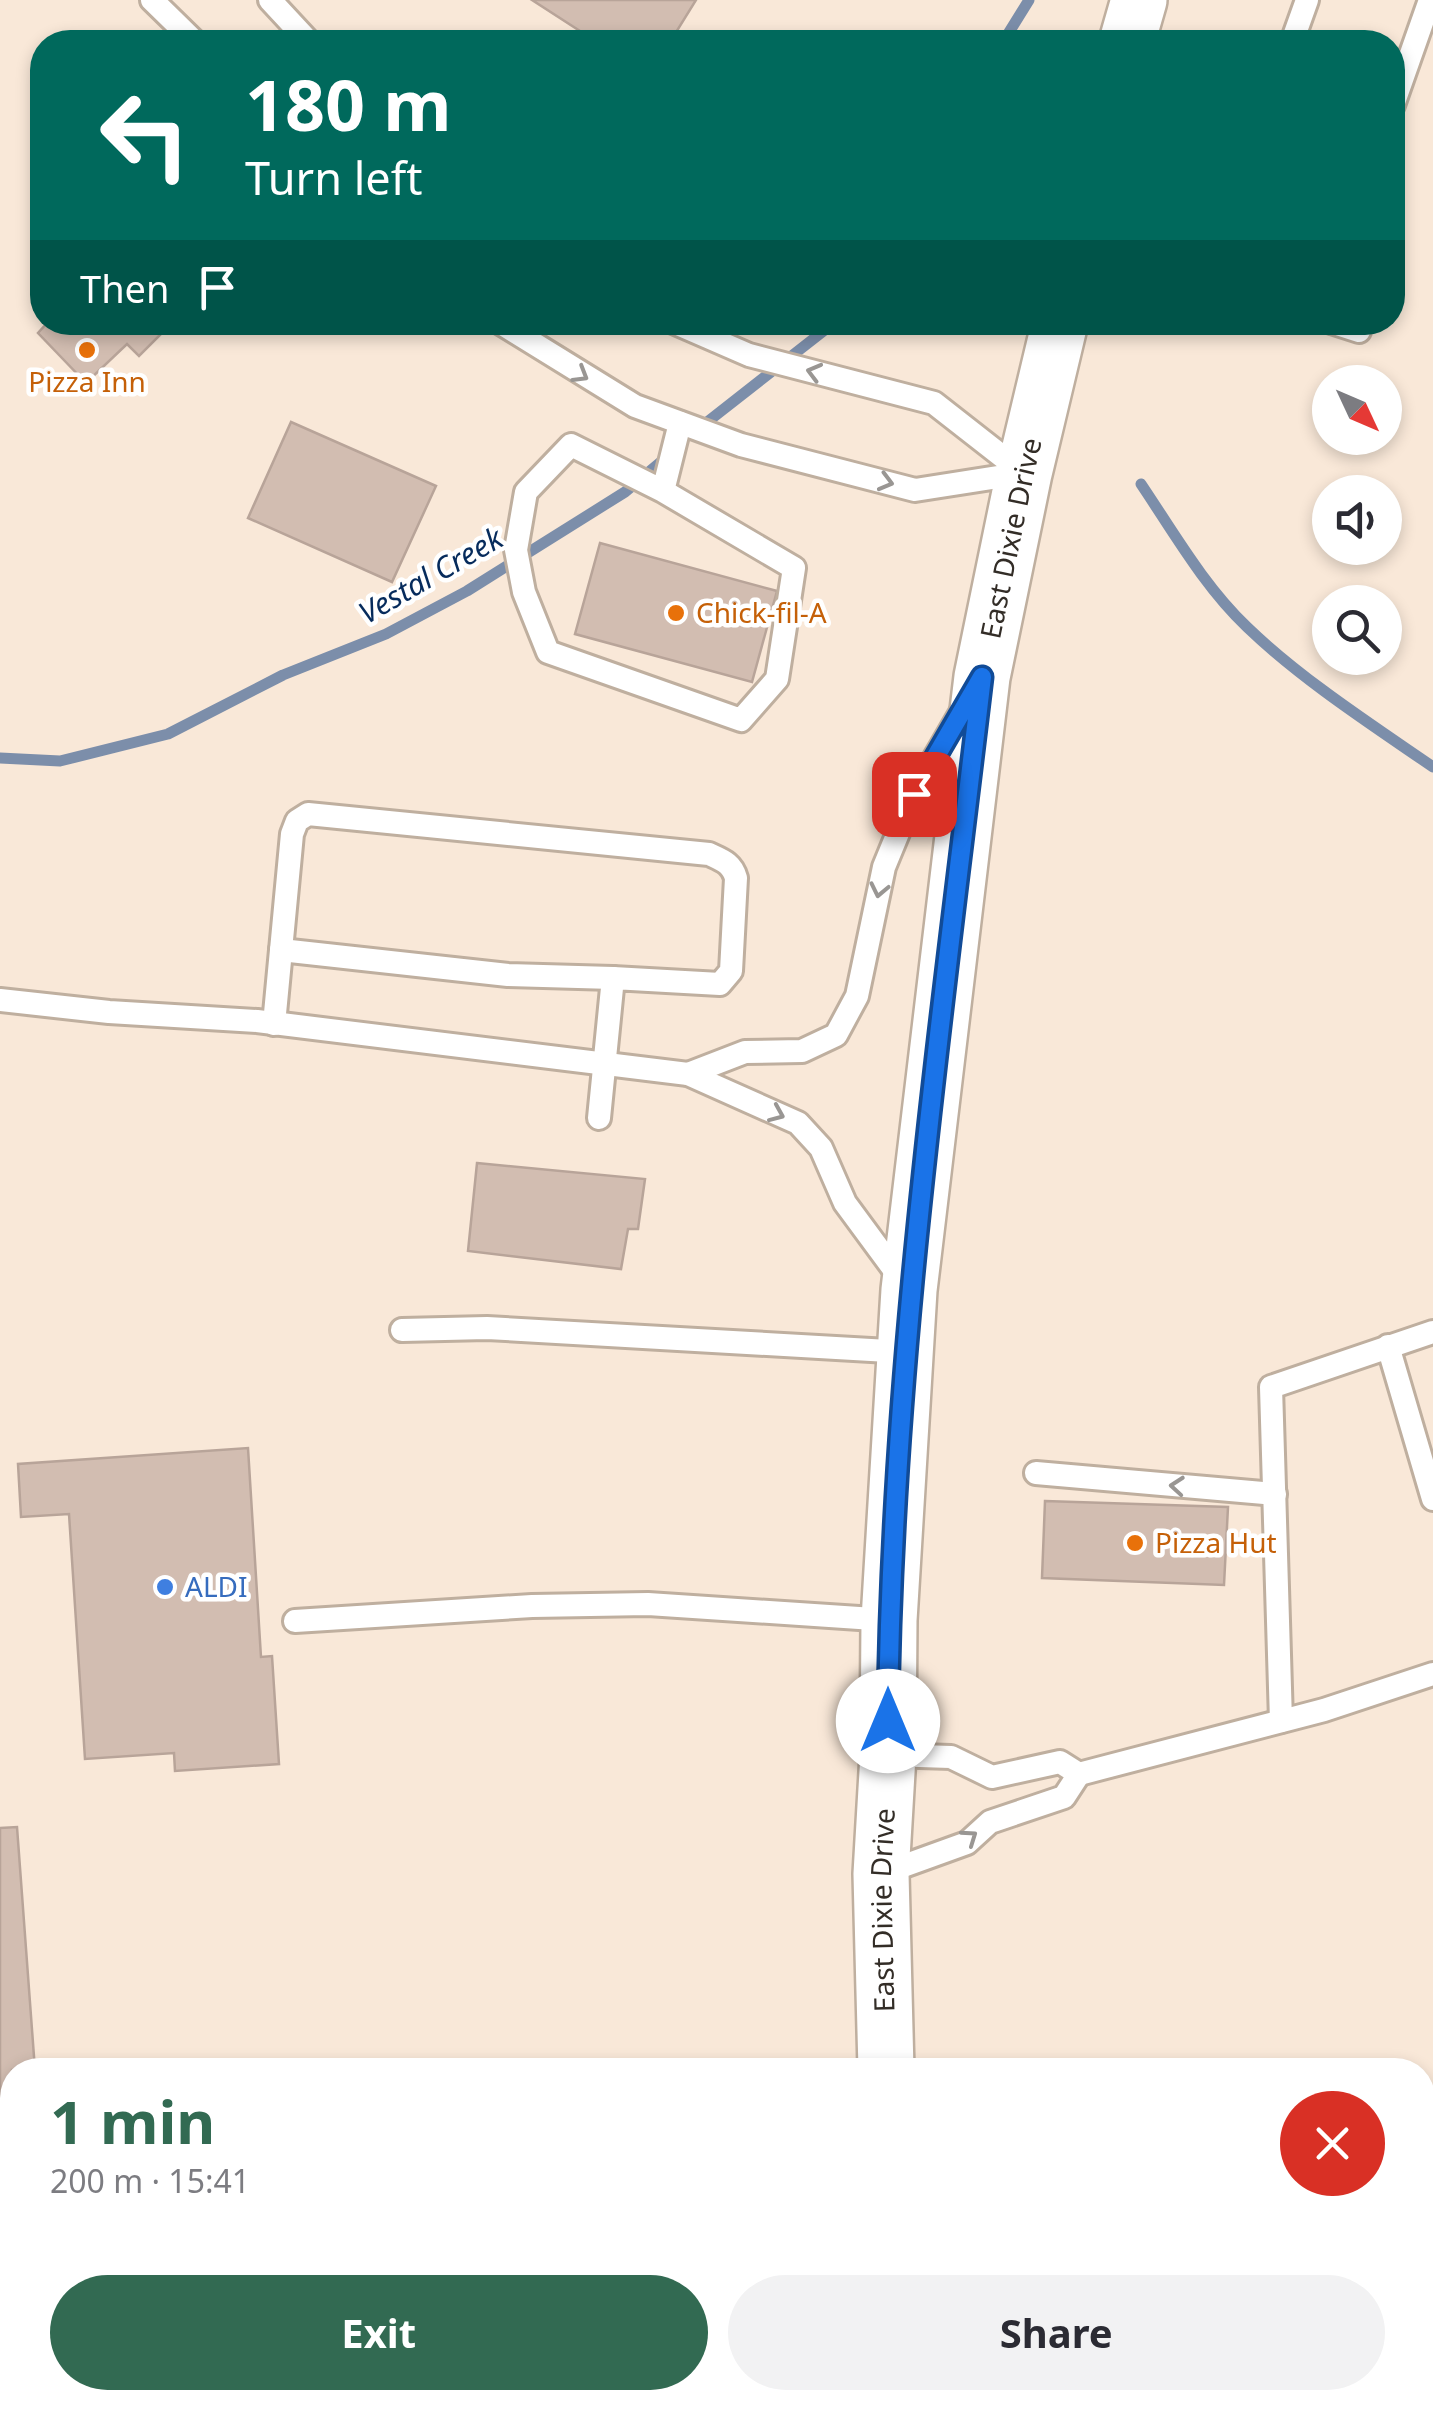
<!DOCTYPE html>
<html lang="en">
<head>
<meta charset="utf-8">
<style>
	:root { --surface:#fff; --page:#f2f2f3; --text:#2b2b33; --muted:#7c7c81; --accent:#326a52 }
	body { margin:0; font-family:"Noto Sans",sans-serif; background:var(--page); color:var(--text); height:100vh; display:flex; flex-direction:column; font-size:38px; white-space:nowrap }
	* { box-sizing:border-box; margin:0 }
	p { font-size:32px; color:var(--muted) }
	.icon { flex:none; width:55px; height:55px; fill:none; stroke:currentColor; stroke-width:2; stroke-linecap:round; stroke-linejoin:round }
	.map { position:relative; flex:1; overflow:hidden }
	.drawer { position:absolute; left:0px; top:2058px; width:1435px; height:352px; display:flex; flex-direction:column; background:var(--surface); border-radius:40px 40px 0 0; box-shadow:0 5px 15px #0003 }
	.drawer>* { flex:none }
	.guide { position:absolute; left:30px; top:30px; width:1375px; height:305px; border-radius:40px; box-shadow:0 5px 15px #0003; background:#00695c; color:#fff; overflow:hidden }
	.needle { width:65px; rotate:134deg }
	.tools { position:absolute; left:1312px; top:365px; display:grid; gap:20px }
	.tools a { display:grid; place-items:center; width:90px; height:90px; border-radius:50%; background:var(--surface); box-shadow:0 5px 15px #0003; font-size:50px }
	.pin { position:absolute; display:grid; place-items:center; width:85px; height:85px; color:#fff; margin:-42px; border-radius:20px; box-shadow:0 5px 15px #0006 }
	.me { position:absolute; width:110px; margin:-55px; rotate:0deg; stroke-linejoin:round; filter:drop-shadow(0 0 8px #0008) }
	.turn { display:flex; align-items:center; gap:35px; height:210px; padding:0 50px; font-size:45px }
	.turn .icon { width:130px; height:130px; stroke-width:2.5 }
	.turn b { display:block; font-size:70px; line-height:85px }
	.then { display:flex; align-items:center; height:95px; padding:0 50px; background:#0003; gap:20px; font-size:38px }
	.round { display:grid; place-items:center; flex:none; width:105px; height:105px; border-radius:52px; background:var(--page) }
	.overview { display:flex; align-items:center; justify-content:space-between; height:170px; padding:0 50px }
	h1 { font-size:60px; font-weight:700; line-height:75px; color:var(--accent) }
	.button { display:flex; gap:20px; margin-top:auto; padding:20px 50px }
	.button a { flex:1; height:115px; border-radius:60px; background:var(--accent); color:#fff; font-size:40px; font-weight:700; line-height:115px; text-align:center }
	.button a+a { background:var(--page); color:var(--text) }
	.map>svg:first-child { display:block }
</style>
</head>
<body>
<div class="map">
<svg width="1433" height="2409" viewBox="0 0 1433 2409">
	<rect width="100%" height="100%" fill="#f9e8d8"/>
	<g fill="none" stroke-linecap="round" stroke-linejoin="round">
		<g stroke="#7c8eaa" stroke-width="11">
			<polyline points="1003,42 1029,0"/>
			<polyline points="697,430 835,322"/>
			<path d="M1141,484C1174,533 1204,586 1247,627C1301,679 1372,725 1433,767"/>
			<polyline points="0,758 60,761 168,734 283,675 386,634 467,591 625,492 668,456"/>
		</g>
	</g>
	<g fill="#d2bdb1" stroke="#b8a499" stroke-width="2.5">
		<polygon points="532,0 696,0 670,42 597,42"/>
		<polygon points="48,322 173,322 139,356 127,344 86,383 38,333"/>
		<polygon points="291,422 436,486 392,582 248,518"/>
		<polygon points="600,543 777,591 752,682 575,634"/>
		<polygon points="477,1163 645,1179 638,1229 628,1229 621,1269 468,1251"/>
		<polygon points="248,1448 261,1657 272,1656 279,1764 175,1771 174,1753 85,1759 69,1514 21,1517 18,1464"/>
		<polygon points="1045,1501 1228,1507 1224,1585 1042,1578"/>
		<polygon points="17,1827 35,2070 12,2070 12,2398 49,2398 50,2409 0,2409 0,1828"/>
		<polygon points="1433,2217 1433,2340 1422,2343 1422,2220"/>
		<polygon points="474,2398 590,2398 590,2409 475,2409"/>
	</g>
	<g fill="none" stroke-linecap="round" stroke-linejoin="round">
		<g stroke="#bfaf9f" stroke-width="28">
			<g id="service">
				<polyline points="152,0 195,42"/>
				<polyline points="270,0 309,42"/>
				<polyline points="1292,42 1307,0"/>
				<polyline points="1393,105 1430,0"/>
				<polyline points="499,322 635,406 741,445 915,490 1024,473"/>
				<polyline points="673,322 749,355 934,403 1021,471"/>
				<polyline points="1331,322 1359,331"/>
				<polyline points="663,491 571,445 526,492 516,550 524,592 548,652 741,720 777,679 794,568 663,491 680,423"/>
				<polyline points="281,950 508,975 613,978"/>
				<polyline points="0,1000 109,1012 257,1021 688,1074 798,1123 821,1148 845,1203 901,1279"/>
				<path d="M274,1024L292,834L297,821L308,814L709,854C722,860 732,863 736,878L731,971L720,984L613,978L599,1118"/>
				<polyline points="688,1074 745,1052 802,1051 836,1035 857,996 884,867 914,794 962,711"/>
				<polyline points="402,1330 487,1328 906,1352"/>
				<polyline points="1388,1346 1433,1499"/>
				<polyline points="1036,1473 1275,1494"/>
				<polyline points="295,1621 532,1606 648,1604 889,1620"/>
				<polyline points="1281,1721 1271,1387 1433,1332"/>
				<polyline points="1079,1774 1324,1710 1433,1674"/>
				<polyline points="884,1873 967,1843 990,1822 1064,1797 1079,1774 1060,1762 992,1777 951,1757 888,1755"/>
			</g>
		</g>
		<g stroke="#bfaf9f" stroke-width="60">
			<g id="primary">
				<polyline points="1127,42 1139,0"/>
				<path id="s1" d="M886,2070L881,1874L888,1755L889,1620L909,1290L982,677L1024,473L1060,322"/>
				<polyline points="901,2398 902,2409"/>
			</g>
		</g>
		<use href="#service" stroke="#fff" stroke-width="22"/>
		<use href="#primary" stroke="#fff" stroke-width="55"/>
	</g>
	<defs><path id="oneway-chevron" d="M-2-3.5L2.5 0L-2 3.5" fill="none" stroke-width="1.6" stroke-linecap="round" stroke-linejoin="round" transform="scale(2.5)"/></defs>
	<g stroke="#999693">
		<use href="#oneway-chevron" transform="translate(814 372) rotate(-165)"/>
		<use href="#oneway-chevron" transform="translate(581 375) rotate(31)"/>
		<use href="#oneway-chevron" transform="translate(886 482) rotate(15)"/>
		<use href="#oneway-chevron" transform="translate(879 890) rotate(102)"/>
		<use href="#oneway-chevron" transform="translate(777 1114) rotate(23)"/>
		<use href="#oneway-chevron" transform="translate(1177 1486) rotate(-175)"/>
		<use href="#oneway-chevron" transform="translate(970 1837) rotate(-35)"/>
	</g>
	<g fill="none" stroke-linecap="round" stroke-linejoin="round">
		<g stroke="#114b97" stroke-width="25">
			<path id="route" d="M888,1721C891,1371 941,1024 982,677L914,794"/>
		</g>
		<use href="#route" stroke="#1a73e8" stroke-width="18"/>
	</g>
	<g fill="#e8710a" stroke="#fff" stroke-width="4">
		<circle cx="87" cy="350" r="10"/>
		<circle cx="676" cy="613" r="10"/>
		<circle cx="1135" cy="1543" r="10"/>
	</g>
	<circle fill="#3f7fe0" stroke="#fff" stroke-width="4" cx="165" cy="1587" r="10"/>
	<g text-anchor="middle" stroke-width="9" stroke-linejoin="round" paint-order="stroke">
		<g font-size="28" fill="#c56008" stroke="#fff" text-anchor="start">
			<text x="87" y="392" text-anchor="middle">Pizza Inn</text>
			<text x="696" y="623">Chick-fil-A</text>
			<text x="1155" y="1553">Pizza Hut</text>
		</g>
		<g font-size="28" fill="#332d27" stroke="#fff">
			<text dy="10" stroke="none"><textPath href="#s1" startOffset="1540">East Dixie Drive</textPath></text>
			<text dy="10" stroke="none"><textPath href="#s1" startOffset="160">East Dixie Drive</textPath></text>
		</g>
		<g font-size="28" fill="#366cbe" stroke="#fff" text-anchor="start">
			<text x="185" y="1597">ALDI</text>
		</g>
		<g font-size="30" font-style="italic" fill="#062b5c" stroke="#fff">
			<text transform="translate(431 576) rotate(-30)" y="10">Vestal Creek</text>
		</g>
	</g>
</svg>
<div class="tools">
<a><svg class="needle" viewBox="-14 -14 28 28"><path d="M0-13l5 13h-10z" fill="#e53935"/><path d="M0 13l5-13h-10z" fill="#7c7c81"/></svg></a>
<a><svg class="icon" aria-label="sound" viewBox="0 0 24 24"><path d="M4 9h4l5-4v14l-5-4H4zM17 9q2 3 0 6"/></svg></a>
<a><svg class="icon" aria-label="search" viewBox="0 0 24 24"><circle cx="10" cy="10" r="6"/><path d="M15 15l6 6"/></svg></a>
</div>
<div class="pin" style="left:914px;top:794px;background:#d93025"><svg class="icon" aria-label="arrive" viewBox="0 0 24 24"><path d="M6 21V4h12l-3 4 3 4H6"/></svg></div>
<svg class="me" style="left:888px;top:1721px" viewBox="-20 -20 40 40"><circle r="19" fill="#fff"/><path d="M0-13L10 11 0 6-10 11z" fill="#1a73e8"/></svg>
<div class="guide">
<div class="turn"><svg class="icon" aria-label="left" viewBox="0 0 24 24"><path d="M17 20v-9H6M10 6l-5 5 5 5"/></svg><div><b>180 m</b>Turn left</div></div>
<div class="then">Then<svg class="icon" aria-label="arrive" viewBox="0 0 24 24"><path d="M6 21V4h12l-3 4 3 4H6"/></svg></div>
</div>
<section class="drawer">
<div class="overview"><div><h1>1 min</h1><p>200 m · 15:41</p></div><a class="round" style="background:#d93025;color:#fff"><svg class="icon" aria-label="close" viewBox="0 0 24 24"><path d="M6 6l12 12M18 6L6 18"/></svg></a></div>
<div class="button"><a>Exit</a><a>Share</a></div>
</section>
</div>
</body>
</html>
